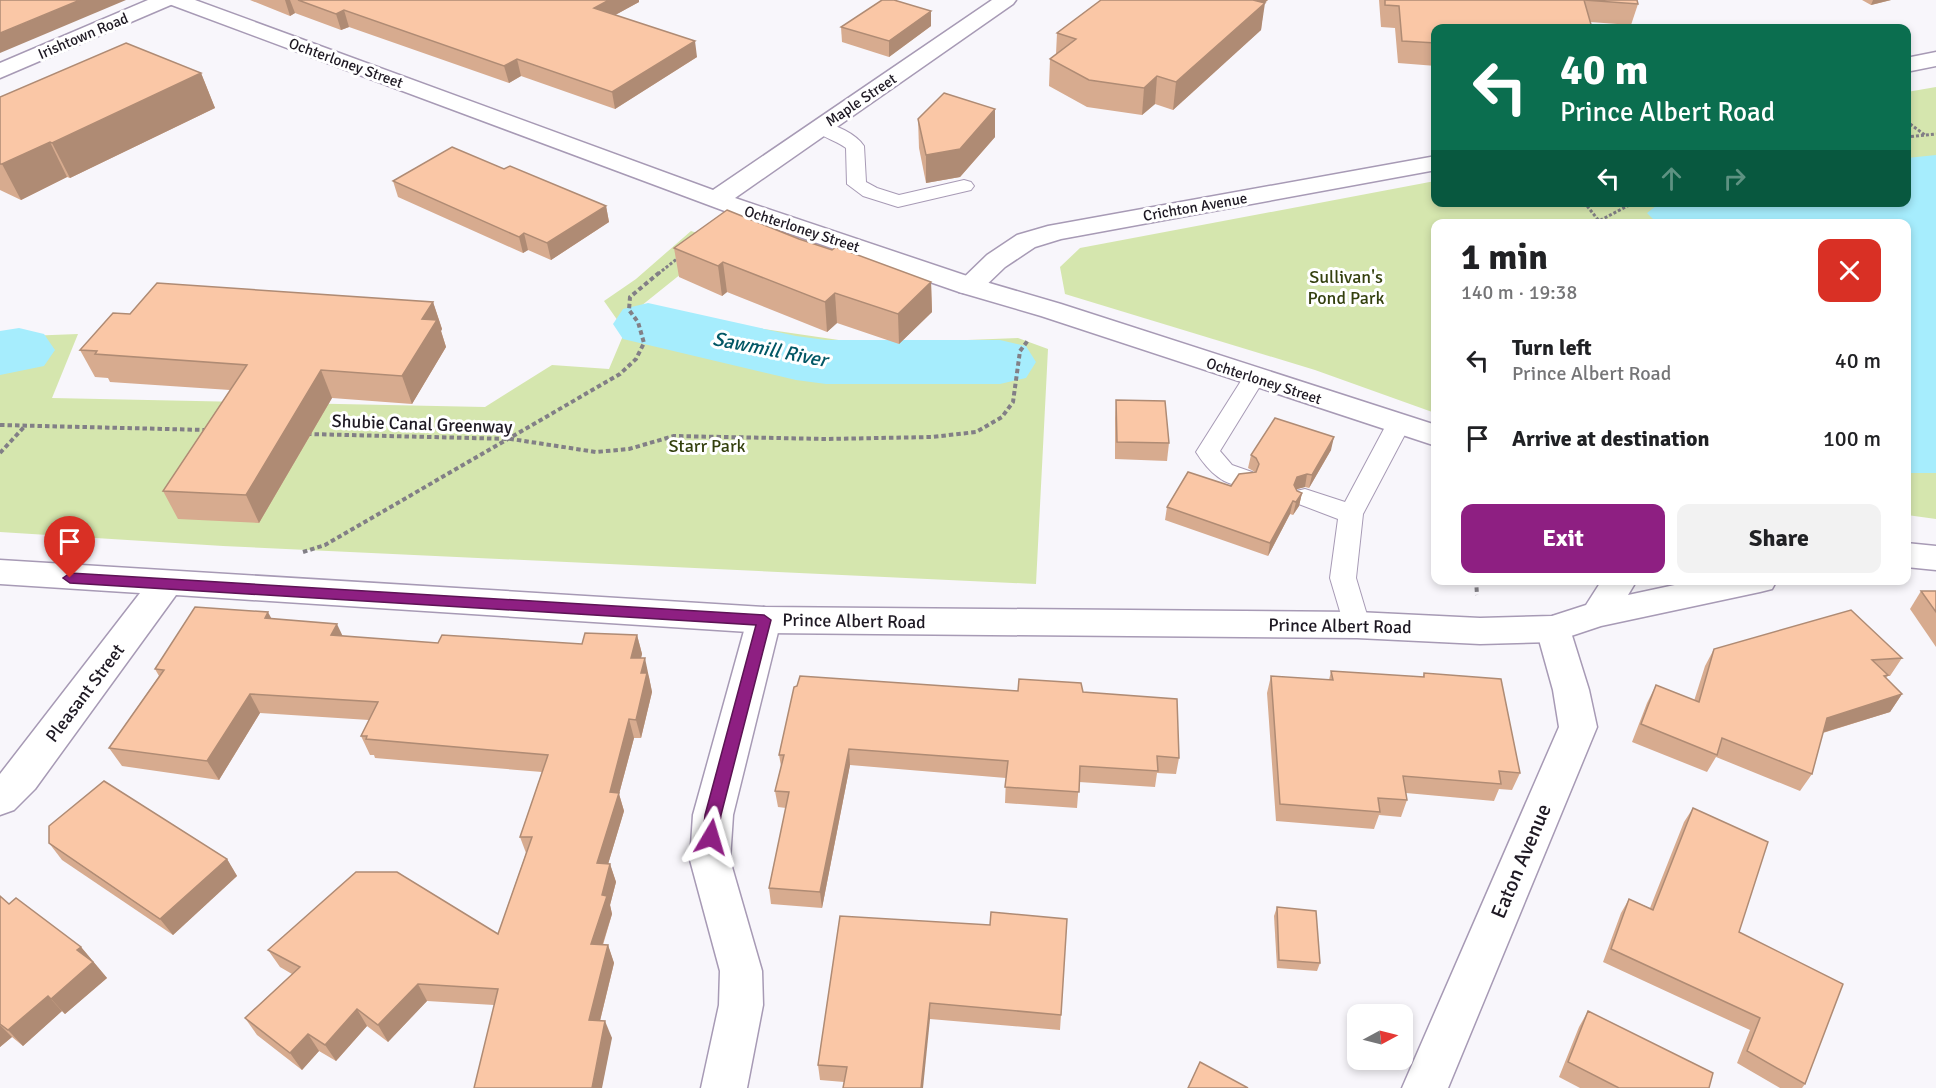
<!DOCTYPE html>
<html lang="en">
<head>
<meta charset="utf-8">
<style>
	:root { --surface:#fff; --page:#f2f2f2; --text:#202124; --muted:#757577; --accent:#8e1f82 }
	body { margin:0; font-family:Signika,sans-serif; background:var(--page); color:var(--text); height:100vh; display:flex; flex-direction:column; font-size:22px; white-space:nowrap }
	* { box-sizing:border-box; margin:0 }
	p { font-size:20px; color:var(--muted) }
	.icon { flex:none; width:33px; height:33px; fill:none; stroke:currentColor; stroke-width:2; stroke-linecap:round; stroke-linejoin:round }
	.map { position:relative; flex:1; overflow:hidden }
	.sheet { position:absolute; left:1431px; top:219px; width:480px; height:366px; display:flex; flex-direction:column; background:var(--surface); border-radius:12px; box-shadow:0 3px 9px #0003 }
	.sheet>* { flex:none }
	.hud { position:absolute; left:1431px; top:24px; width:480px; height:183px; border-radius:12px; box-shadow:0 3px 9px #0003; background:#0b6e4f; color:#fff; overflow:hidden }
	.needle { width:39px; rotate:83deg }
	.buttons { position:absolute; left:1347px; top:1004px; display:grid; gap:12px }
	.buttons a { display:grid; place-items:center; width:66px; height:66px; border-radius:12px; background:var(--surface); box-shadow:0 3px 9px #0003; font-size:30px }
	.pin { position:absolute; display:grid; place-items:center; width:51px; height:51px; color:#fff; margin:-62px -26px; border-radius:50% 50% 50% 0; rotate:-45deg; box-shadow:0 0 6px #0007 }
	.pin .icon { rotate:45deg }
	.me { position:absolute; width:66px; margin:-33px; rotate:7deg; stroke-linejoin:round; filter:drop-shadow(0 0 4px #0008) }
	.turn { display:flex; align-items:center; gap:21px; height:126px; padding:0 30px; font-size:27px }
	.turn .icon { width:78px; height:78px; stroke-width:2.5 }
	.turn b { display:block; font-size:42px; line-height:51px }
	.lanes { display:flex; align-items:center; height:57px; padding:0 30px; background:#0003; justify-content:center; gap:30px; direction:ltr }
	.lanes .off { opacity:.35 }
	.round { display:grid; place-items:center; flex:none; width:63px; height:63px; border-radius:12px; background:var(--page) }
	.overview { display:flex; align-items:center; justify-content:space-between; height:102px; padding:0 30px }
	h1 { font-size:36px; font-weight:700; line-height:45px }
	.action { display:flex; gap:12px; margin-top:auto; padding:12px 30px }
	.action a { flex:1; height:69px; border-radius:12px; background:var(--accent); color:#fff; font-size:24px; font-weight:700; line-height:69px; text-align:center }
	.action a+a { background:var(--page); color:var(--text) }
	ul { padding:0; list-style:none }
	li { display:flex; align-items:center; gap:18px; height:78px; padding:0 30px }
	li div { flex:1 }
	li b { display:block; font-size:22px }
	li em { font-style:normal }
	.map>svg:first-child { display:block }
</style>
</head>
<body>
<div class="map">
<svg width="1936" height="1088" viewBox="0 0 1936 1088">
	<rect width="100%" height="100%" fill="#f8f6fb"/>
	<g fill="#d5e6ae">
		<polygon points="1936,87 1936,519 1907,515 1906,224 1436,224 1435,413 1315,370 1065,294 1060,267 1080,248 1435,181 1436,202 1906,202 1907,92"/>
		<polygon points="691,231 722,241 636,310 866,344 1018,338 1048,349 1036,584 223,546 0,532 0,337 78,334 52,398 485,407 552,365 609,369 625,331 604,301 636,279"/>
	</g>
	<polygon fill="#a6edfd" points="1936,155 1936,473 1907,473 1906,224 1658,224 1647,213 1661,202 1906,202 1907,158"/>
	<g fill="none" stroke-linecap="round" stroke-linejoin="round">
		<g fill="#a6edfd" fill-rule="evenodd">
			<polygon points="648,303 796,336 826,340 1000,340 1026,346 1036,362 1026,378 1000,384 826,384 796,380 623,339 613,324 623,309"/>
			<polygon points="19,328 44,334 55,350 44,366 0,375 0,331"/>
		</g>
		<g stroke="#a79ab5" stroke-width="2">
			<g id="service">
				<path d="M821,122C836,125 855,133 864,146L866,182L877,188L899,195L964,180L971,182L974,186L971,190L898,207L863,196L847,184L846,148C836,140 819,137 812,127L815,123Z"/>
				<path d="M1254,371L1262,373L1265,378L1220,451L1232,465L1252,472L1255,478L1252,484C1227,491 1208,471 1196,452L1246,373Z"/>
				<polygon points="1398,417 1406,420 1410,425 1363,514 1356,578 1370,625 1367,632 1357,635 1347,632 1344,625 1330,578 1338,519 1296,503 1293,497 1296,491 1305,489 1345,502 1386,425 1390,420"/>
			</g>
		</g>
		<g stroke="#a79ab5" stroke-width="3">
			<g id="minor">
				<polygon points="148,0 176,0 173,4 0,78 0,63"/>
				<polygon points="764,607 776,611 781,620 733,815 730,860 762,971 763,1005 747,1088 701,1088 719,1005 720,971 690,860 693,815 747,620 752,611"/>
				<polygon points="1553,616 1565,620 1570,629 1589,690 1597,727 1448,1088 1402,1088 1559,727 1553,690 1536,629 1541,620"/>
			</g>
		</g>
		<g stroke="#a79ab5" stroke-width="3">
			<g id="tertiary">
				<polygon points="1936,52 1936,66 1906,72 1906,58"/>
				<polygon points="1436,156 1436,170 1061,239 1035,247 1005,267 979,292 969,294 959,292 955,286 987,255 1017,235 1048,226"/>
			</g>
		</g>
		<g stroke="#a79ab5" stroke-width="3">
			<g id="secondary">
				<polygon points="166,0 195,0 713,190 992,0 1016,0 1013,4 735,198 979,280 1061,304 1436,425 1436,446 1041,316 959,292 730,213 169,4"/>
				<polygon points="1906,543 1936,546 1936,570 1906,567"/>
				<polygon points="0,560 764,607 1357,612 1480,618 1552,616 1586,605 1602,580 1637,580 1628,595 1698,580 1777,580 1772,589 1760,592 1601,626 1553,642 1480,644 1357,638 764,633 176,595 35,789 14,810 0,815 0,774 140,593 0,584"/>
			</g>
		</g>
		<g stroke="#827f86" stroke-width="3" stroke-dasharray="3 2" stroke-linecap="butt">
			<polyline points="1906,121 1925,135"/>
			<polyline points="1906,137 1936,134"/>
			<polyline points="1584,202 1599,221"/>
			<polyline points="1601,224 1599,221 1635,202"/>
			<polyline points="658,274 678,258"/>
		</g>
		<g stroke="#827f86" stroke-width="4" stroke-dasharray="4.5 3" stroke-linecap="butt">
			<polyline points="0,425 207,430"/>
			<polyline points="307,434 511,439 596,452 629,449 674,436 826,439 932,437 976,432 1002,417 1013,402 1020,351 1029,339"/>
			<polyline points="0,453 25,426"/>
			<polyline points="303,552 325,545 620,374 636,359 644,343 638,322 629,310 630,297 660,272"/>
			<polyline points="1476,580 1477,595"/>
		</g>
		<use href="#service" fill="#fff" fill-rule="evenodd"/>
		<use href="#minor" fill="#fff" fill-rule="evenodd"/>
		<use href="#tertiary" fill="#fff" fill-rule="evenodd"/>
		<use href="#secondary" fill="#fff" fill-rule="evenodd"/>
	</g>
	<g fill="#d7ab8f">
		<polygon points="250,0 639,0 639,2 615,15 697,57 615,109 521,76 509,83 349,27 341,30 295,13 290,16"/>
		<polygon points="1268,0 1264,3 1261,30 1173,110 1155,104 1142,115 1087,107 1049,86 1050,59 1056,54 1057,33"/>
		<polygon points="1379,0 1637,0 1638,4 1631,25 1590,22 1436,28 1436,66 1398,63 1395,28 1381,27"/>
		<polygon points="1862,0 1891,0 1871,5"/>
		<polygon points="931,11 931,26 889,57 842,42 841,27"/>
		<polygon points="201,73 215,108 70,178 67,177 21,200 0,190 0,97"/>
		<polygon points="918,119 995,137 960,177 926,183 919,148"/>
		<polygon points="504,169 606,206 609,222 551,260 528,250 523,253 398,197 393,181"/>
		<polygon points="799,239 931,282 932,312 899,344 837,323 827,332 727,292 722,296 679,277 674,248"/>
		<polygon points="433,302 442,329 441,331 446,347 412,404 332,398 259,523 178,519 163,491 230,390 110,382 108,378 95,377 80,350 130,314"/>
		<polygon points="1116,400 1169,443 1167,461 1115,459 1115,418"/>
		<polygon points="1331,450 1309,488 1305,487 1296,489 1297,491 1302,493 1299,506 1293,515 1290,514 1268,556 1165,520 1167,507 1231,486 1255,472 1248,468 1251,455"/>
		<polygon points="1921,591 1936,591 1936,647 1910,609"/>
		<polygon points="271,618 342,636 438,643 582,644 637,635 642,654 641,658 649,677 652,692 641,738 634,738 619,794 624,811 608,864 610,864 616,882 610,905 612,914 603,945 608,945 614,963 600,1021 612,1038 494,1005 427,1001 388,1042 367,1026 336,1061 319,1051 302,1070 257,1035 245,1018 292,974 280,967 268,950 498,934 526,853 520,837 542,772 375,758 374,755 370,755 361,736 369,720 260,713 219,780 122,766 109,748 159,676 155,669"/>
		<polygon points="1714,649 1902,658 1890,676 1888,676 1886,678 1902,694 1890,712 1823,733 1812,774 1800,791 1716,757 1707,772 1632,742 1647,703 1656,685 1694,701 1705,666"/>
		<polygon points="1331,671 1423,677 1424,673 1520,773 1512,790 1499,789 1494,801 1406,793 1407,800 1401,817 1379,815 1374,829 1276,821 1267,693 1271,676 1329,680"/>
		<polygon points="1018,691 1083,692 1179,758 1176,774 1157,773 1155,787 1079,782 1077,808 1005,803 1006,778 850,765 822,908 771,904 769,888 786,808 778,807 775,791 781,766 779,755"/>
		<polygon points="1693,808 1739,932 1805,1084 1802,1088 1780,1088 1737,1063 1750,1030 1603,962 1621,913 1629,899 1650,908 1684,822"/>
		<polygon points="49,843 227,859 237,876 173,935 62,860"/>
		<polygon points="0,896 9,904 81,947 107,978 65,1014 62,1011 23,1046 12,1037 0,1047"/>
		<polygon points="1277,907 1320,963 1317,971 1277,968 1274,916"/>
		<polygon points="840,916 1061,1015 1060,1030 930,1019 844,1082 820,1080 818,1065"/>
		<polygon points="1588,1011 1709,1088 1580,1088 1559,1077 1579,1027"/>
	</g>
	<g fill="#af8b74">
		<polygon points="80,0 126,0 0,53 0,33"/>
		<polygon points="285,0 290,0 295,13 290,16"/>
		<polygon points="609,0 639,0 639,2 597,25 594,8"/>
		<polygon points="1243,0 1268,0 1240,24"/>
		<polygon points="1873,0 1891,0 1871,5"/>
		<polygon points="1265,3 1261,30 1173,110 1176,82"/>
		<polygon points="344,10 349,27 341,30 336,14"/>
		<polygon points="931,11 931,26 889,57 889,41"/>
		<polygon points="695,41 697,57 615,109 612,92"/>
		<polygon points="517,59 521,76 509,83 504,66"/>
		<polygon points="201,73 215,108 70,178 52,143"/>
		<polygon points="1157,76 1155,104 1142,115 1144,88"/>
		<polygon points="995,109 995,137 960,177 926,183 926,155"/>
		<polygon points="50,142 67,177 21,200 2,164"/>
		<polygon points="606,206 609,222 551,260 547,243"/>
		<polygon points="524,233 528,250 523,253 519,237"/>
		<polygon points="723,262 727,292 722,296 718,266"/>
		<polygon points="931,282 932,312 899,344 898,314"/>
		<polygon points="835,293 837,323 827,332 825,302"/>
		<polygon points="433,302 442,329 441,331 446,347 412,404 402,376 422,319"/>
		<polygon points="321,370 332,398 259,523 246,495"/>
		<polygon points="1334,437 1331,450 1309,488 1312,475"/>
		<polygon points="1307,474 1305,487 1294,490 1294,485 1297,477"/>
		<polygon points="1302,493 1299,506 1293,515 1296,502"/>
		<polygon points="1293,501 1290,514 1268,556 1270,543"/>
		<polygon points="268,612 278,631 265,618"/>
		<polygon points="337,624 346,643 331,635"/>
		<polygon points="637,635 642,654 636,677 631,658"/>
		<polygon points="645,658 652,692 641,738 636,720 641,673"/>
		<polygon points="250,694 260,713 219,780 207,761"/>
		<polygon points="1902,694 1890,712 1815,735 1827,718"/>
		<polygon points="629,719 634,738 619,794 624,811 603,881 597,863 610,792"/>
		<polygon points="849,749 850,765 822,908 820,892"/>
		<polygon points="227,859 237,876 173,935 160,919"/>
		<polygon points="610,864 616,882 610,905 612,914 597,962 591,944 602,895"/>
		<polygon points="608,945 614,963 596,1037 589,1020"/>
		<polygon points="81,947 107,978 65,1014 51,999 77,950"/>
		<polygon points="418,984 427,1001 388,1042 378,1025"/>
		<polygon points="48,996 62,1011 23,1046 8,1030"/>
		<polygon points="930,1003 930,1019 923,1088 921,1088"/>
		<polygon points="357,1009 367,1026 336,1061 325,1045"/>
		<polygon points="605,1021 612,1038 602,1088 592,1088"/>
		<polygon points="0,1025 12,1037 0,1047"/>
		<polygon points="308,1034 319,1051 302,1070 290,1053"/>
	</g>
	<g fill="#fac7a6" stroke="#af8b74" stroke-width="1.5">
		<polygon points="0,0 80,0 0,33"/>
		<polygon points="298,0 609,0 594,8 695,41 612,92 517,59 504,66 344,10 336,14"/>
		<polygon points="882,0 894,0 931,11 889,41 841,27"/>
		<polygon points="1101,0 1253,0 1265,3 1176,82 1157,76 1144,88 1089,80 1050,59 1076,39 1057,33"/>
		<polygon points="1385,0 1584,0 1592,28 1436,28 1436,43 1402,41 1399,6 1385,5"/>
		<polygon points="1584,0 1637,0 1638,4"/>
		<polygon points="126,43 201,73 52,143 50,142 2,164 0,164 0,97"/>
		<polygon points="944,93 995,109 960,149 926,155 918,119"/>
		<polygon points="452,147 504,169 510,166 606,206 547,243 524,233 519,237 393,181"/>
		<polygon points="727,210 799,239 832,250 836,247 931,282 898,314 835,293 825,302 723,262 718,266 674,248"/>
		<polygon points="157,283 433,302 422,319 437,320 402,376 321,370 246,495 163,491 247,365 95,354 97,351 80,350 113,313 130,314"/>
		<polygon points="1116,400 1165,401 1169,443 1117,442"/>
		<polygon points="1275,418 1334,437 1312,475 1307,474 1297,477 1294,485 1297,491 1302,493 1296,502 1293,501 1270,543 1167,507 1188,472 1231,486 1239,474 1256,472 1259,464 1256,458 1251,455"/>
		<polygon points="1921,591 1936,591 1936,612"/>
		<polygon points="195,607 268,612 265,618 337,624 331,635 438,643 442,635 582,644 585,633 637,635 631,658 645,658 641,673 647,673 636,720 629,719 610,792 619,793 597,863 610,864 602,895 607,896 591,944 608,945 589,1020 605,1021 592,1088 474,1088 498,989 418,984 378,1025 357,1009 325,1045 308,1034 290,1053 245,1018 300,967 268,950 356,872 397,872 498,934 532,837 520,837 548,755 366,739 367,736 361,736 378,702 250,694 207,761 109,748 164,670 155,669"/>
		<polygon points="1851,610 1902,658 1872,660 1888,675 1884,676 1902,694 1827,718 1812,774 1722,738 1717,755 1641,724 1656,685 1699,702 1714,649"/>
		<polygon points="1331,671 1424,677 1424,673 1501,679 1520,773 1499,771 1501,784 1403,776 1407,800 1378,798 1380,812 1280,804 1271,676 1333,680"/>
		<polygon points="800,676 1018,691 1019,679 1081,683 1083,692 1177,699 1179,758 1157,756 1158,771 1080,766 1079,792 1005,787 1008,761 849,749 820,892 769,888 789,792 775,791 784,755 779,755 794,687 797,686"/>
		<polygon points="104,781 227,859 160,919 49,843 49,826"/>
		<polygon points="1693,808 1768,842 1739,932 1843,984 1805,1084 1747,1051 1760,1018 1611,949 1629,899 1653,910"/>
		<polygon points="0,896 9,904 16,898 81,947 77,950 93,962 51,999 48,996 8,1030 0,1024"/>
		<polygon points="1277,907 1316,911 1320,963 1279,960"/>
		<polygon points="991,912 1067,919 1061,1015 930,1003 921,1088 843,1088 847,1067 818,1065 840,916 990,925"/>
		<polygon points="1588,1011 1713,1073 1709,1088 1619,1088 1568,1062"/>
		<polygon points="1200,1062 1248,1088 1188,1088"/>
	</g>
	<polygon fill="#8e1f82" stroke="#5c1454" stroke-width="1.5" points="70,573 764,615 771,620 721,815 717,842 711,844 705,842 703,837 705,815 756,625 70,583 63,578"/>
	<g text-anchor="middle" stroke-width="6" stroke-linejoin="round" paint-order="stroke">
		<g font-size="15" fill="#1e1923" stroke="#fff">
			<text transform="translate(83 36) rotate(-23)" y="5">Irishtown Road</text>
			<text transform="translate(346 63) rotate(20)" y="5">Ochterloney Street</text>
			<text transform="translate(861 100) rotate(-34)" y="5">Maple Street</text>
			<text transform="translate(1195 207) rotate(-10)" y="5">Crichton Avenue</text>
			<text transform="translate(802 229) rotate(18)" y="5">Ochterloney Street</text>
			<text transform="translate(1264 381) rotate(18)" y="5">Ochterloney Street</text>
		</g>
		<g font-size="18" fill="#34400e" stroke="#fff">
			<text x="1346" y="283">Sullivan's<tspan x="1346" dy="21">Pond Park</tspan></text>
			<text x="707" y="452">Starr Park</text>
		</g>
		<g font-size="18" fill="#1e1923" stroke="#fff">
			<text transform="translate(422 424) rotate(2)" y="6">Shubie Canal Greenway</text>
			<text transform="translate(854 621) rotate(1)" y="6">Prince Albert Road</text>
			<text transform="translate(1340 626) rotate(1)" y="6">Prince Albert Road</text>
			<text transform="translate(85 693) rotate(-53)" y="6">Pleasant Street</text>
		</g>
		<g font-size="20" font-style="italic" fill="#025765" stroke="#fff">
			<text transform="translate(770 349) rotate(11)" y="7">Sawmill River</text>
		</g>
		<g font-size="21" fill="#1e1923" stroke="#fff">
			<text transform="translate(1521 861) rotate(-67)" y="7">Eaton Avenue</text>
		</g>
	</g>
</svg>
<div class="buttons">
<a><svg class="needle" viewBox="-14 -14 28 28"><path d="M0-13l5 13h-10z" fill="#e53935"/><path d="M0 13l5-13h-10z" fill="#757577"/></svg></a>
</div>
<div class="pin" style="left:70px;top:578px;background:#d93025"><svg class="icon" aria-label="arrive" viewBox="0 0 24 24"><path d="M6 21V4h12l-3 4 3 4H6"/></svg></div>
<svg class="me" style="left:711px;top:837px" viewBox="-20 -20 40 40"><path d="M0-17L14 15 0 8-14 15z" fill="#8e1f82" stroke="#fff" stroke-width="4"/></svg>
<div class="hud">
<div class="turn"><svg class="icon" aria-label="left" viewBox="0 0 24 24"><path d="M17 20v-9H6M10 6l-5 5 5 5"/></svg><div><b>40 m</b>Prince Albert Road</div></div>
<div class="lanes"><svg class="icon" aria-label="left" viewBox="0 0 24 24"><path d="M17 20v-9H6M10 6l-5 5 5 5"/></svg><svg class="icon off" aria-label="ahead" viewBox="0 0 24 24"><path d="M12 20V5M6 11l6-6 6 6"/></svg><svg class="icon off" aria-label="right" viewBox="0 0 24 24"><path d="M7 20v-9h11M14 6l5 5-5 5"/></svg></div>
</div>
<section class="sheet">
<div class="overview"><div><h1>1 min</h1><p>140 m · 19:38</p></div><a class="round" style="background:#d93025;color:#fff"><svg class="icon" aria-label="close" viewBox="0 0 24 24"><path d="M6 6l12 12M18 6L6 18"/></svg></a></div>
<ul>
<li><svg class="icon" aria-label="left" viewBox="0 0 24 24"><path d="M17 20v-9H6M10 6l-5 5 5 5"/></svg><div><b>Turn left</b><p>Prince Albert Road</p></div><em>40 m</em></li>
<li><svg class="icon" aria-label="arrive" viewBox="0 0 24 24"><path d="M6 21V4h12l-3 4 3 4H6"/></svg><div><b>Arrive at destination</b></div><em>100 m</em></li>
</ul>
<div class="action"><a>Exit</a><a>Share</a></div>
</section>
</div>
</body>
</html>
